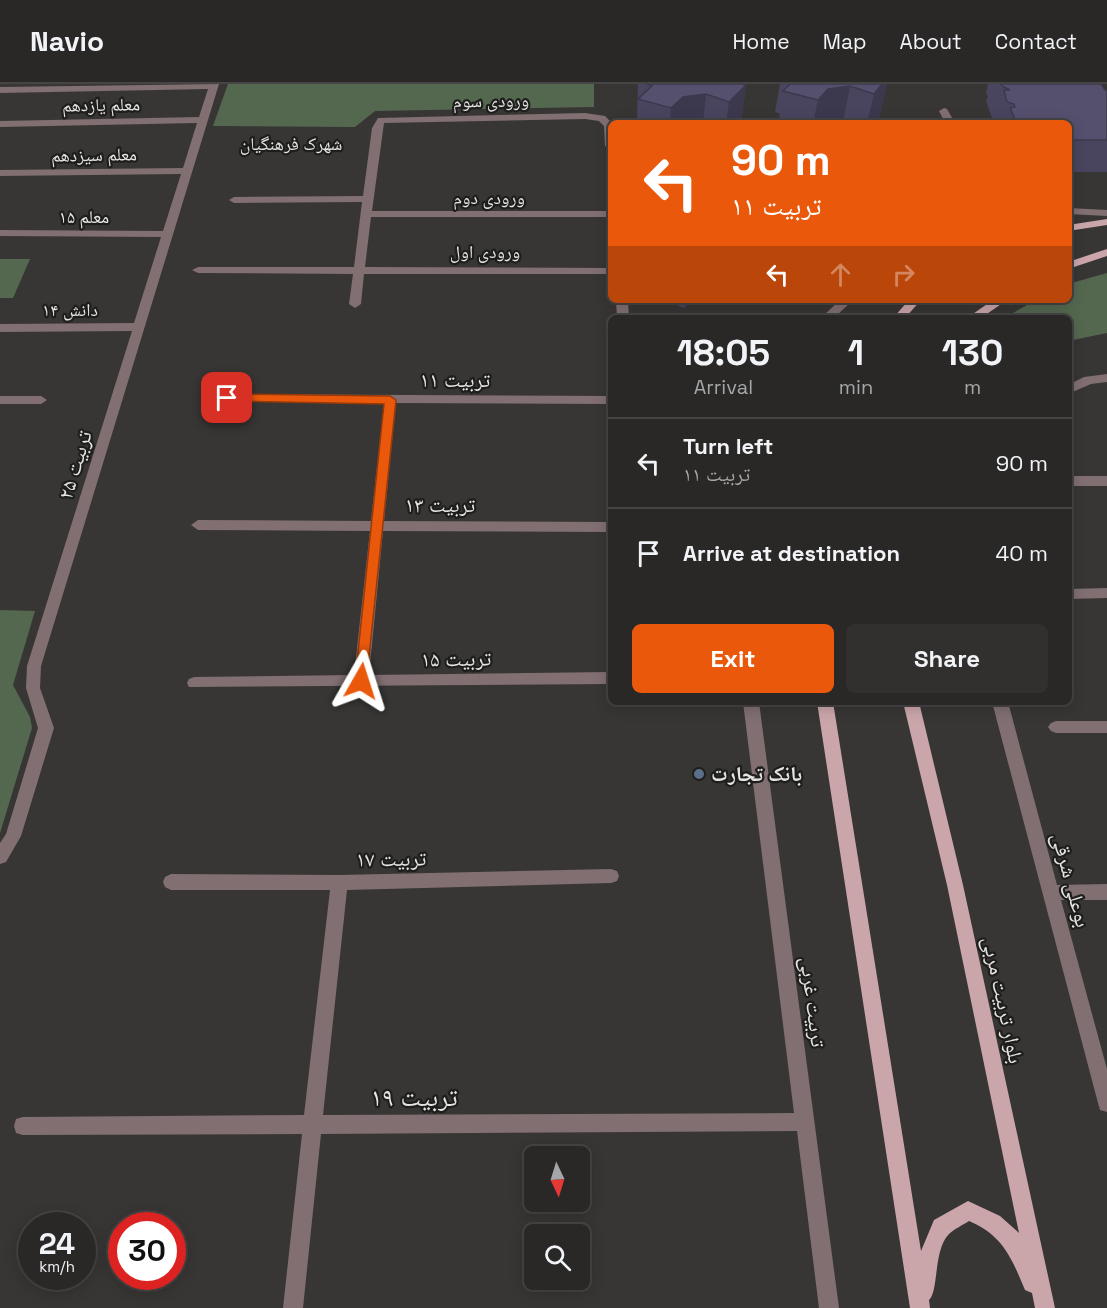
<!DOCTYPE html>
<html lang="en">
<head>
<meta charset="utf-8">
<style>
	:root { --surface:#2a2827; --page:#32302f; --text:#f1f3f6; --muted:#a5a6a7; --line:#464444; --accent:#ea580c }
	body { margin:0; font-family:"Space Grotesk","Noto Naskh Arabic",sans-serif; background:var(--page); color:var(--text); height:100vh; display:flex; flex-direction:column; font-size:22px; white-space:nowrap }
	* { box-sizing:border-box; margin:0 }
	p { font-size:20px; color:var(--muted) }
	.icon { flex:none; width:33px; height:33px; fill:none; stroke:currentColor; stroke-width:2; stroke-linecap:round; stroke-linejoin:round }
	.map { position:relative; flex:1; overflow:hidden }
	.panel { position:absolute; left:608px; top:231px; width:464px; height:390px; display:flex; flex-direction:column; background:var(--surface); border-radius:9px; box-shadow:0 3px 15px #0003,0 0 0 2px var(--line) }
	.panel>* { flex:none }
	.top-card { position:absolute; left:608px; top:36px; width:464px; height:183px; border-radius:9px; box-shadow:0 3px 15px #0003,0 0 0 2px var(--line); background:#ea580c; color:#fff; overflow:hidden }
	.needle { width:39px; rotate:176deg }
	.tools { position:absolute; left:524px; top:1062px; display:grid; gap:12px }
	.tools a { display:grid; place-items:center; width:66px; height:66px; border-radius:9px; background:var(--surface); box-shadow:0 3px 15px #0003,0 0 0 2px var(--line); font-size:30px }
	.speed { position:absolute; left:18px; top:1128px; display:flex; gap:12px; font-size:30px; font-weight:700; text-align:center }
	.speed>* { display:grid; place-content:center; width:78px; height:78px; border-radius:50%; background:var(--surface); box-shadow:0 3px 15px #0003,0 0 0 2px var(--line); line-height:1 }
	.speed small { font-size:15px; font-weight:400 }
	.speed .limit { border:9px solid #d22; background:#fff; color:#111 }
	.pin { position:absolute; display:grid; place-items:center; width:51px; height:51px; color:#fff; margin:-26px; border-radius:12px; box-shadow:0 3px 9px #0006 }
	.me { position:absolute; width:66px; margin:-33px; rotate:6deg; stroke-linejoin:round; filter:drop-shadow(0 0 4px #0008) }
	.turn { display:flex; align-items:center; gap:21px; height:126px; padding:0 24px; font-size:27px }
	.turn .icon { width:78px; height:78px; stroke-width:2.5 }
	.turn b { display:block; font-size:42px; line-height:51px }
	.lanes { display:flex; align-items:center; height:57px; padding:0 24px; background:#0003; justify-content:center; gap:30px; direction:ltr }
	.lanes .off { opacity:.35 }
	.eta { display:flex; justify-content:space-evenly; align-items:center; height:102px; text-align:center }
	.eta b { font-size:36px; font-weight:700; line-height:42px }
	.primary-button { display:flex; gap:12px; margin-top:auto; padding:12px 24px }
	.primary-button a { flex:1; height:69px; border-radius:9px; background:var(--accent); color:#fff; font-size:24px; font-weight:700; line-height:69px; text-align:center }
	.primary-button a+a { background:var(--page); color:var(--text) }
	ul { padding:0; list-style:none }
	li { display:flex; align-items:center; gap:18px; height:90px; padding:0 24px; border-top:2px solid var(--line) }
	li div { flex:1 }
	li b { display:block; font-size:22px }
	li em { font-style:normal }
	header { display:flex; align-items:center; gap:36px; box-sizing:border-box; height:84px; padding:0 30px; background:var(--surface); border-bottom:2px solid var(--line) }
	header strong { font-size:28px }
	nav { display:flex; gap:33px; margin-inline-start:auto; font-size:21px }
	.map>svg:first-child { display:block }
</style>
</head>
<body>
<header>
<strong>Navio</strong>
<nav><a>Home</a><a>Map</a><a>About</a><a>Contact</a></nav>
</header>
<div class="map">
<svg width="1107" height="1224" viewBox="0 0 1107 1224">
	<rect width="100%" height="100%" fill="#383634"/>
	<g fill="#546850">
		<polygon points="228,0 594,0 594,23 375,27 355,43 213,42"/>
		<polygon points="0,175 30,175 13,214 0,214"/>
		<polygon points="1107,189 1107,249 1068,257 1068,234 1004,234 1036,216 1068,216 1068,200"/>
		<polygon points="0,526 35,527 13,601 30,633 32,644 0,749"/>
	</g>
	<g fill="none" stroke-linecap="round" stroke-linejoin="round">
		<g fill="#816f72" fill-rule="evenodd">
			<polygon points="219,0 41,582 40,604 54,644 21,752 6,778 0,780 0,759 6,750 38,644 26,604 27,582 132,247 0,248 0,240 134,239 161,153 0,152 0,146 163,147 181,90 0,92 0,86 183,84 197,39 0,43 0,37 199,33 208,5 0,9 0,3"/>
			<polygon points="944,24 947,25 955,39 945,39 939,27"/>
			<polygon points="585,29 605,32 612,39 610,39 610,65 605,62 604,42 599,37 585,35 384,39 372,127 610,127 610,133 371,133 365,183 610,184 610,190 364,190 361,220 355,224 349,220 353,190 198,189 192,186 198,183 354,183 362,118 234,119 229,116 234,113 363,112 372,44 378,34"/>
			<polygon points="1068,124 1107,126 1107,132 1068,130"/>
			<polygon points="616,216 628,216 629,234 617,234"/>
			<polygon points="840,216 853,216 834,234 821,234"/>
			<polygon points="1107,290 1107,298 1091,300 1068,310 1068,301 1084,293"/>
			<polygon points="227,310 610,312 610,320 396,319 384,437 610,438 610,448 383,447 369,591 610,588 610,600 189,603 187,599 189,595 194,593 354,591 370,447 198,446 191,441 198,436 371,437 384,319 223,317 221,314 223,311"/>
			<polygon points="0,312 41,312 47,316 41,320 0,320"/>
			<rect x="1068" y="392" width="39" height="10"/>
			<polygon points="1107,504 1107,514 1068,515 1068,505"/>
			<polygon points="743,618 759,618 839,1224 819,1224 797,1047 321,1050 303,1224 283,1224 302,1050 23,1051 16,1049 14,1042 16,1035 23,1033 304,1031 330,806 171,806 165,803 163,798 165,793 171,790 339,791 611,785 617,787 619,792 617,797 611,799 347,806 323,1031 794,1029"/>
			<polygon points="992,618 1008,618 1057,801 1107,800 1107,816 1061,816 1107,985 1107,1028 1100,1026 1098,1019"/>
			<polygon points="1056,637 1107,637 1107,649 1056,649 1051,647 1048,643 1051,639"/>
		</g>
		<g fill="#caa6ab" fill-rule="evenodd">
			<polygon points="1107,135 1107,141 1068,147 1068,141"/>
			<polygon points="1107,165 1107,172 1068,185 1068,178"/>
			<polygon points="909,216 921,216 905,234 893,234"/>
			<polygon points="993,216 1007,216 981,234 967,234"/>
			<path d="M817,618H833L921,1167L934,1136L968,1117L1000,1132L1019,1149L947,801L903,618H919L963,801L1055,1224H1035L1032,1209L1025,1206C1012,1175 1003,1151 969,1137C963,1141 954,1145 949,1150C933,1166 939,1207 929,1216L930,1224H910Z"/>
		</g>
	</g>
	<g fill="#4a455f">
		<polygon points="638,0 742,0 746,1 741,39 637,39"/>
		<polygon points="780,0 887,0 879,33 874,39 778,39 780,30 775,28"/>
		<polygon points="988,0 1101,0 1105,6 1107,6 1107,88 1068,88 1068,39 994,39 995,35 992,34 986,17 988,12 986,9"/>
		<polygon points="660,216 692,216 685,224"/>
	</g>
	<g fill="#3c384e">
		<polygon points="882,0 887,0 879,33 874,39 867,39 874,10"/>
		<polygon points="746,1 741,39 726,39 729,18"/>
		<polygon points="850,2 843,39 813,39 818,16 828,5"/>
		<polygon points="706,10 703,39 670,39 671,24 683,13"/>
		<polygon points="685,216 692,216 685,224"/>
	</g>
	<g fill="#56506f" stroke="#3c384e" stroke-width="1.5">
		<polygon points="647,0 742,0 746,1 729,18 706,10 683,13 671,24 638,15 652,2"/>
		<polygon points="790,0 882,0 874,10 850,2 828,5 818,16 783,7"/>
		<polygon points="1001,0 1101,0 1105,6 1107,6 1107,56 1068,56 1068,39 1017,39 1010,24 1015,23 1014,20 1007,18 1004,6 1010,6 1002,2"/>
		<polygon points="857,36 867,39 854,39"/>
	</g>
	<polygon fill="#ea580c" stroke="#983908" stroke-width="1.5" points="227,310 390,312 396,316 366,601 361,603 355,597 384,320 223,317 222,314"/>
	<circle fill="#5c6f8a" stroke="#1e1e1d" stroke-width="2" cx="699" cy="690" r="6"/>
	<g text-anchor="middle" stroke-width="4.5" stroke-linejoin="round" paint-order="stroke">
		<g font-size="18" fill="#e5e4e2" stroke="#1e1e1d">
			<text transform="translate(491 17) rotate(-1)" y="6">ورودی سوم</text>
			<text transform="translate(101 21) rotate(-1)" y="6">معلم یازدهم</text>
			<text transform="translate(94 71) rotate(-1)" y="6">معلم سیزدهم</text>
			<text x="489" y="120">ورودی دوم</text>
			<text x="84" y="139">معلم ۱۵</text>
			<text x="485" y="174">ورودی اول</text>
			<text x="70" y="232">دانش ۱۴</text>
		</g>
		<g font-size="18" fill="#e5e3e0" stroke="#1e1e1d">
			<text x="291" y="66">شهرک فرهنگیان</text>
		</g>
		<g font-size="21" fill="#e5e4e2" stroke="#1e1e1d">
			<text x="455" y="303">تربیت ۱۱</text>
			<text transform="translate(75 381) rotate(-73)" y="7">تربیت ۲۵</text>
			<text x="440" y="428">تربیت ۱۳</text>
			<text transform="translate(456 575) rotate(-1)" y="7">تربیت ۱۵</text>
			<text transform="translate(391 775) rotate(-1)" y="7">تربیت ۱۷</text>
			<text transform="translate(1071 796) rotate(75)" y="7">بوعلی شرقی</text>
			<text transform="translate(1003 916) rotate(78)" y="7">بلوار تربیت مربی</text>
			<text transform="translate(813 918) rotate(83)" y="7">تربیت غربی</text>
		</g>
		<g font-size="21" font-weight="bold" fill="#e5e4e2" stroke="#1e1e1d" text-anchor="start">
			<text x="711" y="697">بانک تجارت</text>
		</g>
		<g font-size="26" fill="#e5e4e2" stroke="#1e1e1d">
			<text x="414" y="1022">تربیت ۱۹</text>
		</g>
	</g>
</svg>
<div class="tools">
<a><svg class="needle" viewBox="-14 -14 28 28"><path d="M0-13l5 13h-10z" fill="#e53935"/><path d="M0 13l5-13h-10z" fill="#a5a6a7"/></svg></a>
<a><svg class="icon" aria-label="search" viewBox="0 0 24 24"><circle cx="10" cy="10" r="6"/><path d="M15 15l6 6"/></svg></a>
</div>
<div class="speed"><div>24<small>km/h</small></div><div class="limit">30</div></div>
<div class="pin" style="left:227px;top:314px;background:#d93025"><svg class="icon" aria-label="arrive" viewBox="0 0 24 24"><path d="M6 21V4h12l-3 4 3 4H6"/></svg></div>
<svg class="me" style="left:361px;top:597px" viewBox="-20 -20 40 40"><path d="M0-17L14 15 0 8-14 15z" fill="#ea580c" stroke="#fff" stroke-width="4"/></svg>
<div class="top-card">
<div class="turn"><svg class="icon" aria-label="left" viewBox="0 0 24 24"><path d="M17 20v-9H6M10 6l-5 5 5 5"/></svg><div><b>90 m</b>تربیت ۱۱</div></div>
<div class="lanes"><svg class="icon" aria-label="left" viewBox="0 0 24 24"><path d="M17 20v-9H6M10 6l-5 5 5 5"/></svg><svg class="icon off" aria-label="ahead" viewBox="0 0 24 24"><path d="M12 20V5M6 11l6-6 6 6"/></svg><svg class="icon off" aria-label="right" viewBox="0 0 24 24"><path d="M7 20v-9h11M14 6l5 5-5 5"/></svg></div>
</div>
<section class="panel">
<div class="eta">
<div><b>18:05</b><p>Arrival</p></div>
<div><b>1</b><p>min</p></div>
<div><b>130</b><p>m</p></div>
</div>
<ul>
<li><svg class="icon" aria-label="left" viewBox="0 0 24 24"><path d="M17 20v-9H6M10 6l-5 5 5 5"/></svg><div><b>Turn left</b><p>تربیت ۱۱</p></div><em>90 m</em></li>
<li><svg class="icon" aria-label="arrive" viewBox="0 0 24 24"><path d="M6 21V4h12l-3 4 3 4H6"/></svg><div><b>Arrive at destination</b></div><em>40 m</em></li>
</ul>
<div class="primary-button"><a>Exit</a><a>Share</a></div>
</section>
</div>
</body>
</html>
